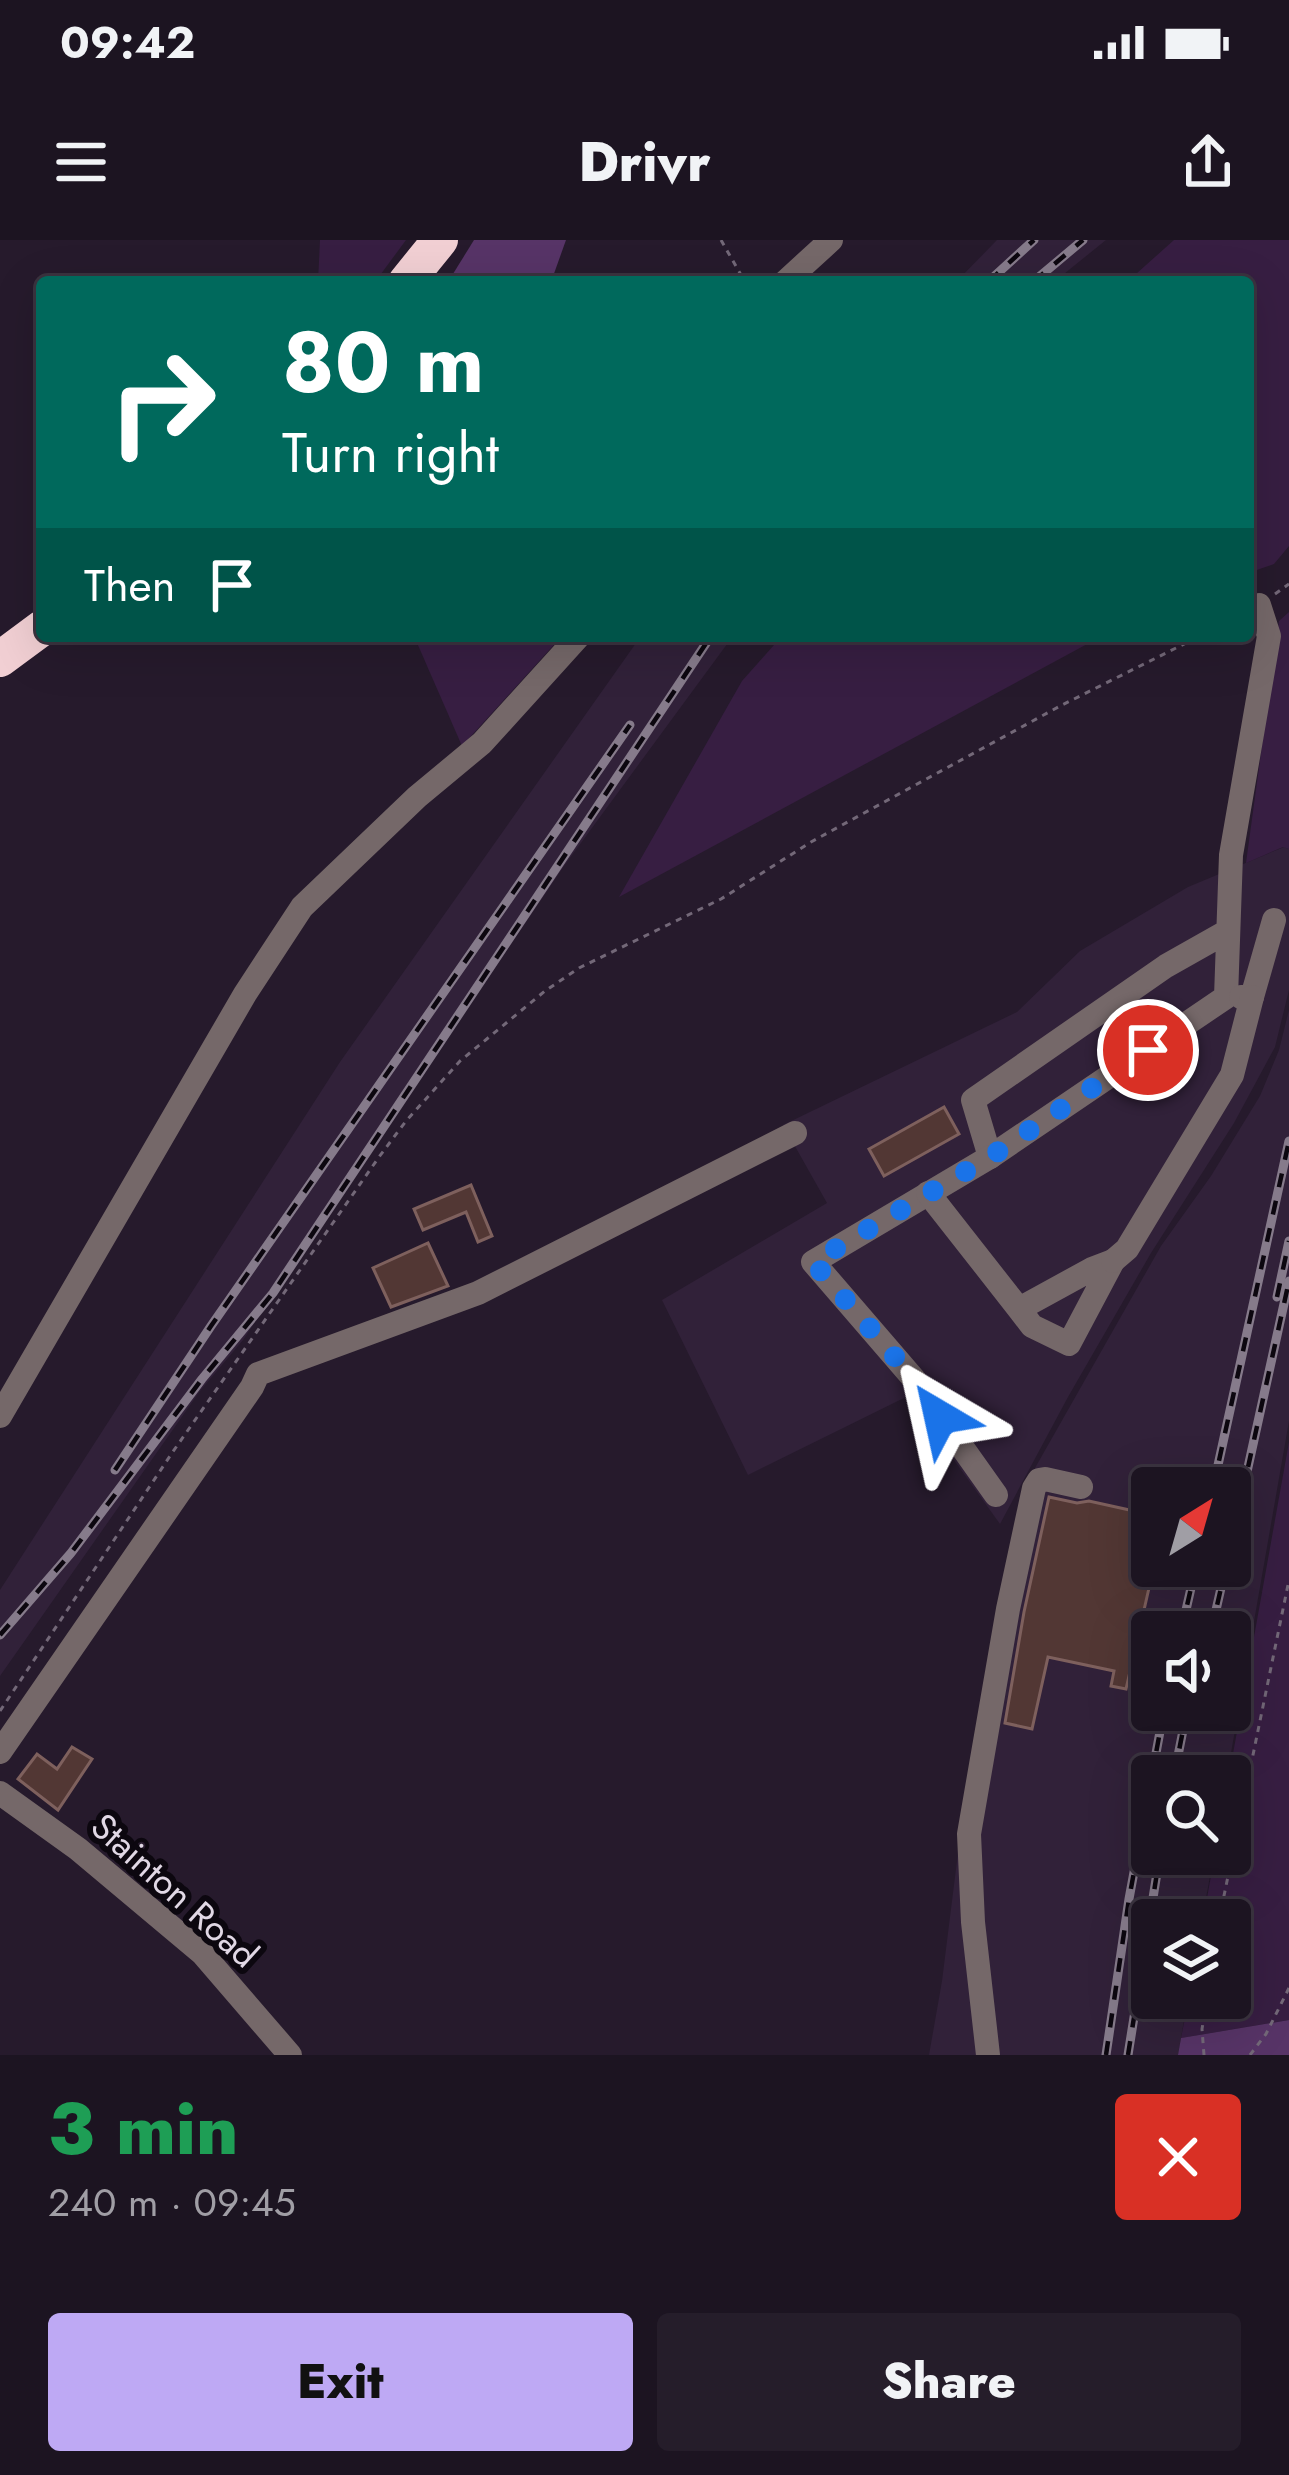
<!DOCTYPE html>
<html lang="en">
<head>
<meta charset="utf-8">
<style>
	:root { --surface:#1c1421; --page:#251d2a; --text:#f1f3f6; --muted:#a09ea5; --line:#3a333f; --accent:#bea9f4 }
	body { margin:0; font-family:Jost,sans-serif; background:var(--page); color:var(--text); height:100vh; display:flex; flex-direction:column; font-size:45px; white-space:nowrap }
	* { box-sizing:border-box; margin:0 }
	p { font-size:39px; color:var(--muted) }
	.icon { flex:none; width:66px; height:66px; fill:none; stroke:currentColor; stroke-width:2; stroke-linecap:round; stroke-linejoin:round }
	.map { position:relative; height:1815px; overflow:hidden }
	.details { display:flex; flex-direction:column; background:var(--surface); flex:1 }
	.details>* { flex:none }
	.hud { position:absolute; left:36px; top:36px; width:1218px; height:366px; border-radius:12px; box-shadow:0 12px 48px #0002,0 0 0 3px var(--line); background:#00695c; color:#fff; overflow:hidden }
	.needle { width:78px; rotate:37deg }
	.controls { position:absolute; left:1131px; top:1227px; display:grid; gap:24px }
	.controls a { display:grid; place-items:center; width:120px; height:120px; border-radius:12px; background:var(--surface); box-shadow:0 12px 48px #0002,0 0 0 3px var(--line); font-size:60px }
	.pin { position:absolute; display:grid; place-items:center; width:102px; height:102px; color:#fff; margin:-51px; border:6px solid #fff; border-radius:50%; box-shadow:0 3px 12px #0007 }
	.me { position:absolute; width:132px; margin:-66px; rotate:324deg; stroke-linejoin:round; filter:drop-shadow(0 0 9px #0008) }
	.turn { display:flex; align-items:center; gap:42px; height:252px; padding:0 48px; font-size:54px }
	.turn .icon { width:156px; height:156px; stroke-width:2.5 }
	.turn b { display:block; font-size:84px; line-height:102px }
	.then { display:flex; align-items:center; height:114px; padding:0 48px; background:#0003; gap:24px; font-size:45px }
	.round { display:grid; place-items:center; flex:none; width:126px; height:126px; border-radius:12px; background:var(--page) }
	.headline { display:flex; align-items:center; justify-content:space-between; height:204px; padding:0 48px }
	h1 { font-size:72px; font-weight:800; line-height:90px; color:#1e9e55 }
	.button { display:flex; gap:24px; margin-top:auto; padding:24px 48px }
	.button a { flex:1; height:138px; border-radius:12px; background:var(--accent); color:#111; font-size:48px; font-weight:800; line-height:138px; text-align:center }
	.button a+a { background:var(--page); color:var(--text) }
	.status { display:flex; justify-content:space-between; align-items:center; height:84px; padding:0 60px; background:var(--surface); direction:ltr }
	.status svg { height:33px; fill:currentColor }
	header { display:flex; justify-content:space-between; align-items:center; height:156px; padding:0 48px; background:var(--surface); font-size:54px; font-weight:800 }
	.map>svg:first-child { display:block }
</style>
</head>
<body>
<div class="status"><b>09:42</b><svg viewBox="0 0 49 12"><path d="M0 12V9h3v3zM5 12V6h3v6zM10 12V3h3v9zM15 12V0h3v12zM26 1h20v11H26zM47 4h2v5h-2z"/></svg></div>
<header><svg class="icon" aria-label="menu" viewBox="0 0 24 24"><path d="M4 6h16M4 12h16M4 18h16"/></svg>Drivr<svg class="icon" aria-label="share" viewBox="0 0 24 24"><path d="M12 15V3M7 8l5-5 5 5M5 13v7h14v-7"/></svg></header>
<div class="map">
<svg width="1289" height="1815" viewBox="0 0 1289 1815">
	<rect width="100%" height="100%" fill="#261a2c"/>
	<g fill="#312139" fill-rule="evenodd">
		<polygon points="997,0 1106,0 1054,42 956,42"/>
		<polygon points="641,396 733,396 564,626 243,1100 200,1151 0,1436 0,1350 340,822"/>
		<polygon points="1284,607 1289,609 1289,750 1275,807 1234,883 1151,1013 1068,1157 1000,1284 908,1156 748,1235 662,1060 827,963 783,885 1017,772 1080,711 1188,647"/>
		<path d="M1289,770V1181L1227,1536H1152V1614H1214L1202,1680H1152V1758H1188L1178,1815H929L942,1741L960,1597L993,1416L1035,1228L1161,1006L1211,936L1260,856L1279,810ZM1152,1248H1230V1326H1152ZM1152,1392H1230V1470H1152Z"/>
	</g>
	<g fill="#371e42">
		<polygon points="320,0 406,0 375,42 318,42"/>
		<polygon points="1174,0 1289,0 1289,306 1274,324 1248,333 1248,42 1127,42"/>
		<polygon points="1289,372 1289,609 1283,607 1246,623 1279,381"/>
		<polygon points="414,396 562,396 462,506"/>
		<polygon points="782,396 1102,396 619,657 742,441"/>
		<polygon points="1289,1202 1289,1780 1181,1798 1189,1758 1230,1758 1230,1680 1203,1680 1215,1614 1230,1614 1229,1536"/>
	</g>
	<g fill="#573467">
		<polygon points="474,0 566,0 551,42 448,42"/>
		<polygon points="1289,1780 1289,1815 1178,1815 1181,1798"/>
	</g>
	<g fill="#523734" stroke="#7e605d" stroke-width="3">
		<polygon points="944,867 959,894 884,936 869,909"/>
		<polygon points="471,945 492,996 478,1002 466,972 423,990 414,969"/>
		<polygon points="428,1003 448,1046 391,1067 373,1028"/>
		<polygon points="1049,1257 1077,1263 1089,1261 1152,1275 1145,1308 1152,1310 1154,1326 1126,1449 1111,1446 1114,1431 1048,1417 1032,1489 1005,1483 1024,1372"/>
		<polygon points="72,1507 92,1519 58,1570 18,1539 37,1514 57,1529"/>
	</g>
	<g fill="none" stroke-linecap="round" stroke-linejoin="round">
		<g stroke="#736878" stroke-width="3" stroke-dasharray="6 6" stroke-linecap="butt">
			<polyline points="721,0 745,42"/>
			<polyline points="1275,354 1289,344"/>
			<polyline points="0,1471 172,1213 379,917 406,881 460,821 545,751 579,728 721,659 811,602 1062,465 1200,396"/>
			<polyline points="1219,1680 1289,1340"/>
			<polyline points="1204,1815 1202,1789 1207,1758"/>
			<polyline points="1250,1815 1266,1794 1289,1748"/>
		</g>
		<g stroke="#756869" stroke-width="24">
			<polyline points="785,42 831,0"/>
			<polyline points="1228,691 1166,726 973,860 990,917 1226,757 1231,615 1269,396 1259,365"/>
			<polyline points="1241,757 1252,757 1274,680"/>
			<polyline points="990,917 813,1022 913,1138 996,1255"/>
			<polyline points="928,953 1019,1069 1032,1086 1069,1104 1113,1021 1092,1029 1019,1069"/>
			<polyline points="1113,1021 1127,1009 1232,835 1252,757"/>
			<polyline points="0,1176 245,754 302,667 417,557 482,503 579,396"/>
			<polyline points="0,1512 252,1147 258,1134 478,1053 795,893"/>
			<polyline points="0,1553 78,1609 202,1713 290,1815"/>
			<polyline points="988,1815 973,1682 969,1594 1008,1369 1034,1248 1039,1240 1045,1239 1081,1247"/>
		</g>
		<g stroke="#f1cfd3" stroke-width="36">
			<polyline points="406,42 440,0"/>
			<polyline points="0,419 42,388"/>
		</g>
		<g stroke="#867b8b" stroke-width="9">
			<g id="rail">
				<polyline points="988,42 1034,0"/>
				<polyline points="1033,42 1083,0"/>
				<polyline points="1277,1057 1289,1001"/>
				<polyline points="115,1230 211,1086 630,485"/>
				<polyline points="1213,1248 1289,901"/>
				<polyline points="1230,1309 1289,1041"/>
				<polyline points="1181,1392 1196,1326"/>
				<polyline points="1211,1392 1226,1326"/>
				<polyline points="0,1395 71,1313 202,1139 273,1053 711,396"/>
				<polyline points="1174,1536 1187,1470"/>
				<polyline points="1106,1815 1129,1659 1164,1470"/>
				<polyline points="1128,1815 1160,1614"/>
			</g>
		</g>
		<use href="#rail" stroke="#0c070f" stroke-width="4.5" stroke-dasharray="14" stroke-linecap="butt"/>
	</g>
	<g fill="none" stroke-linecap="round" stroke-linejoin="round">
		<polyline stroke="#1a73e8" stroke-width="21" stroke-dasharray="0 37.8" points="940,1177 913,1138 813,1022 990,917 1148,810"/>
	</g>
	<g text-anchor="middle" stroke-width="12" stroke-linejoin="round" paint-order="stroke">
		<g font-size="36" fill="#e1d8e5" stroke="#0c070f">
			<text transform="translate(175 1650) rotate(42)" y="13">Stainton Road</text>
		</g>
	</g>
</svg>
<div class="controls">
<a><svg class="needle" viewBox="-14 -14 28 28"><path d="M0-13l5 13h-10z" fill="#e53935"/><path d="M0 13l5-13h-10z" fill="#a09ea5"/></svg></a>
<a><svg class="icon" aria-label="sound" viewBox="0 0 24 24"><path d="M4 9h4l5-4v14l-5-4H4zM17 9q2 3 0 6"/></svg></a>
<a><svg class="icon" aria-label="search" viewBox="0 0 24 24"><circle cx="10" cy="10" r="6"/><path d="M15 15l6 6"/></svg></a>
<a><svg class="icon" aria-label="layers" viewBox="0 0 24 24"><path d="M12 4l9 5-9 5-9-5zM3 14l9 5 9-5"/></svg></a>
</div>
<div class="pin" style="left:1148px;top:810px;background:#d93025"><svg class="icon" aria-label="arrive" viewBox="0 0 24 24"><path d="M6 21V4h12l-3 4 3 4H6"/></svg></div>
<svg class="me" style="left:940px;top:1177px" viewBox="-20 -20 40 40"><path d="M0-17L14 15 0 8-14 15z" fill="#1a73e8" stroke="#fff" stroke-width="4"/></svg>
<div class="hud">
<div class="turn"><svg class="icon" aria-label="right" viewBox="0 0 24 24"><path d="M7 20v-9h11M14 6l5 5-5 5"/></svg><div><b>80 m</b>Turn right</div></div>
<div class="then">Then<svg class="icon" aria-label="arrive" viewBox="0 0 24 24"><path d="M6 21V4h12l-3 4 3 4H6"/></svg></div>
</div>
</div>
<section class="details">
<div class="headline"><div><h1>3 min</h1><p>240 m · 09:45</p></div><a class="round" style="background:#d93025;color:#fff"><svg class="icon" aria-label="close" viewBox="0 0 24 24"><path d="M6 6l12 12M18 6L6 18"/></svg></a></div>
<div class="button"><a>Exit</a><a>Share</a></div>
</section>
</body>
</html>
